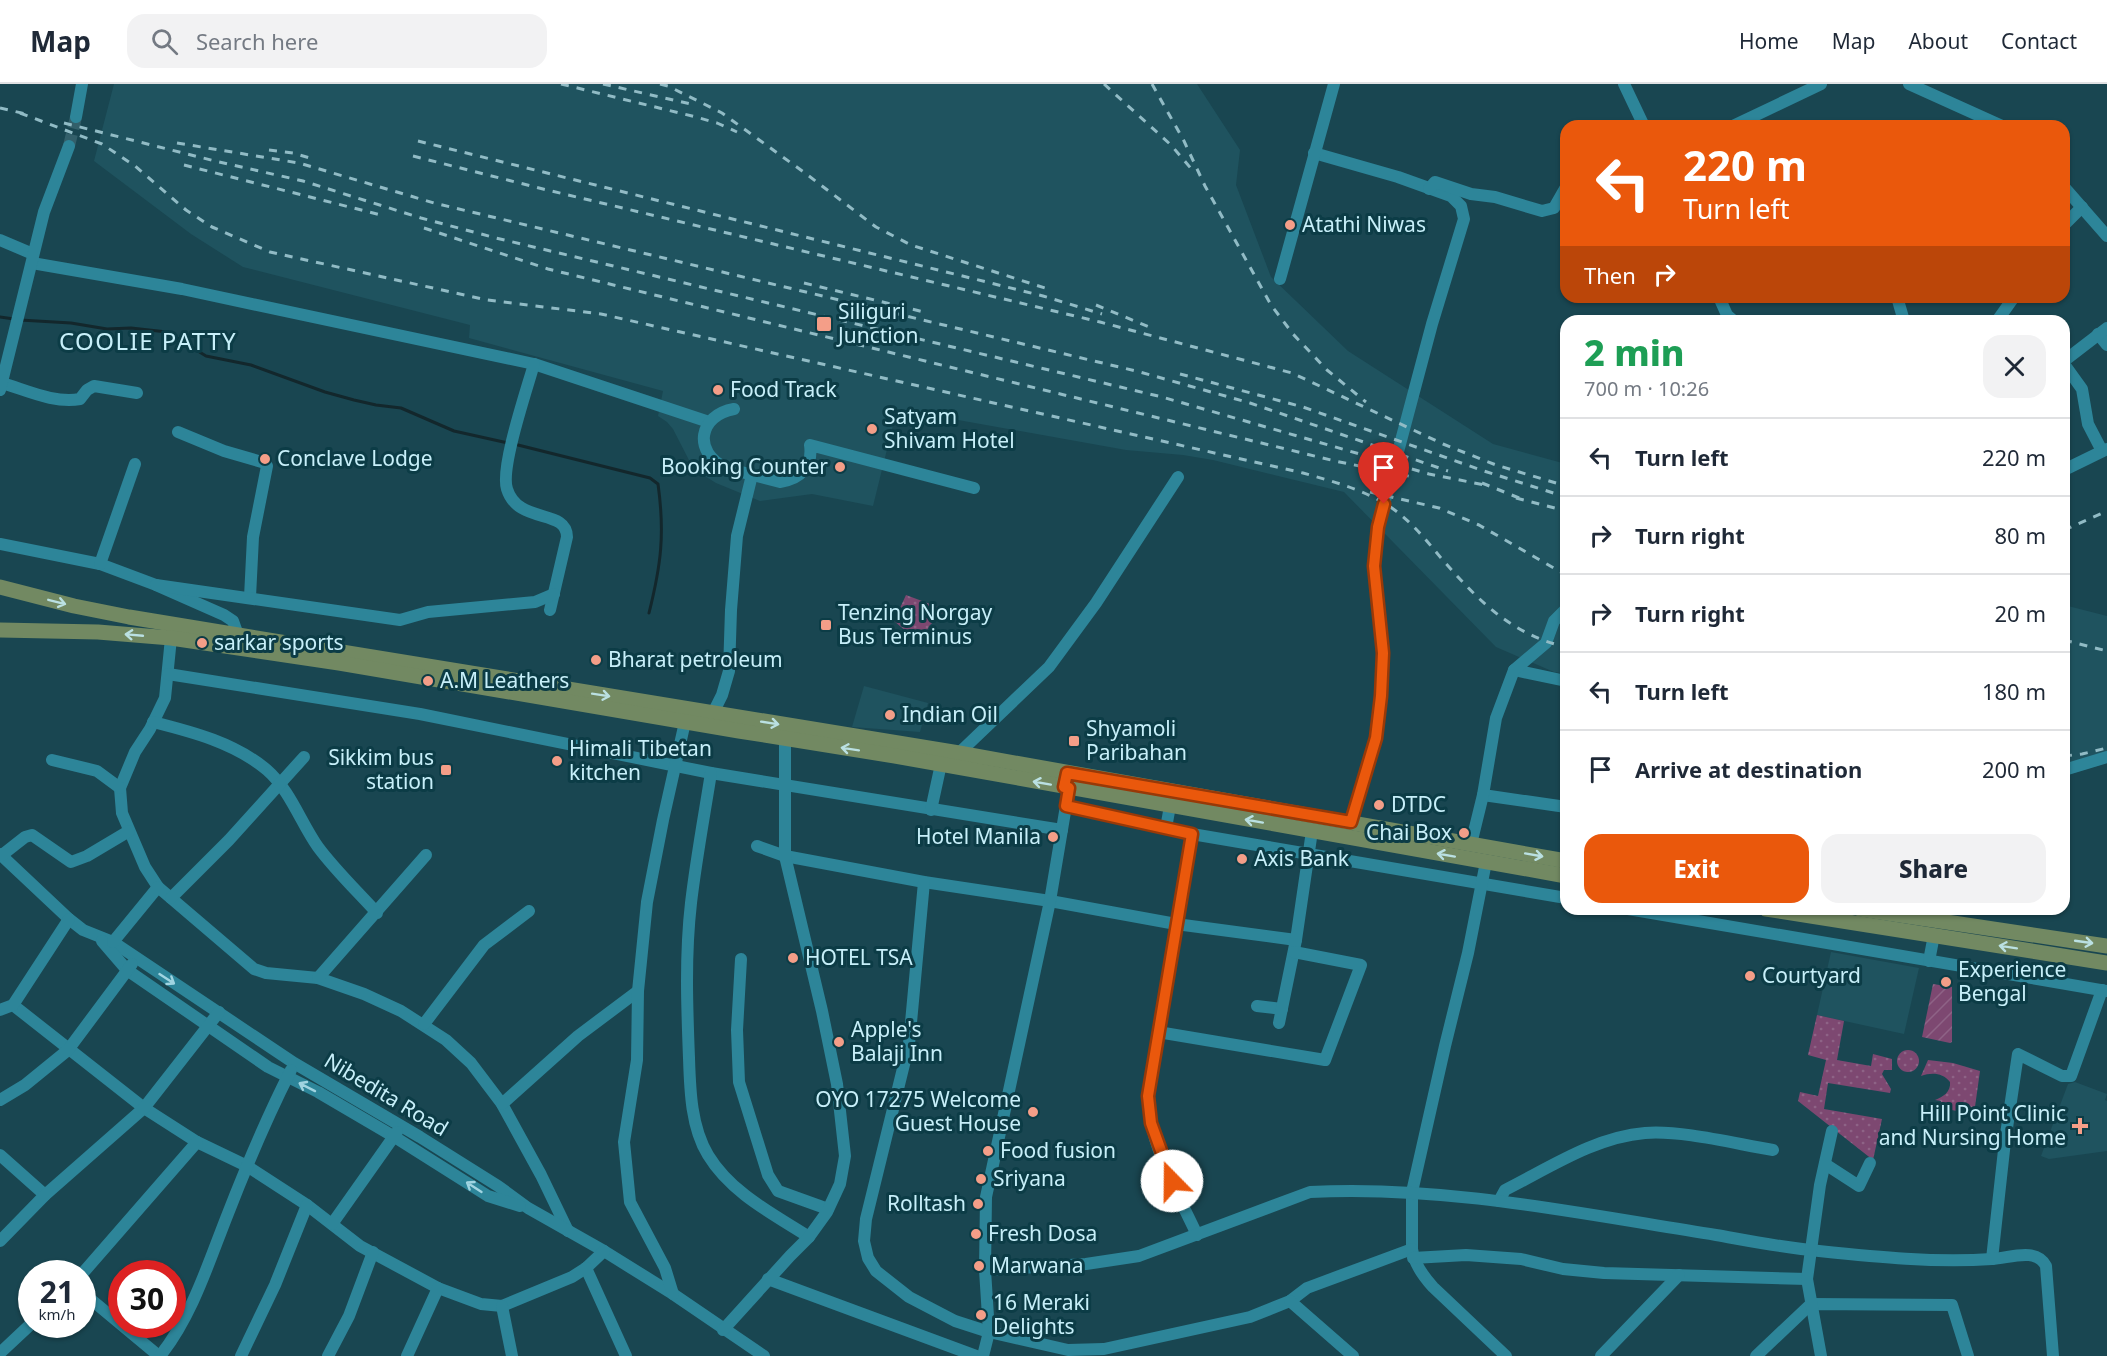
<!DOCTYPE html>
<html lang="en">
<head>
<meta charset="utf-8">
<style>
	:root { --surface:#fff; --page:#f2f2f3; --text:#1f2937; --muted:#747a83; --line:#e0e1e3; --accent:#ea580c }
	body { margin:0; font-family:"Noto Sans",sans-serif; background:var(--page); color:var(--text); height:100vh; display:flex; flex-direction:column; font-size:22px; white-space:nowrap }
	* { box-sizing:border-box; margin:0 }
	p { font-size:20px; color:var(--muted) }
	.icon { flex:none; width:33px; height:33px; fill:none; stroke:currentColor; stroke-width:2; stroke-linecap:round; stroke-linejoin:round }
	.map { position:relative; flex:1; overflow:hidden }
	.side { position:absolute; left:1560px; top:231px; width:510px; height:600px; display:flex; flex-direction:column; background:var(--surface); border-radius:18px; box-shadow:0 2px 4px #0004 }
	.side>* { flex:none }
	.hud { position:absolute; left:1560px; top:36px; width:510px; height:183px; border-radius:18px; box-shadow:0 2px 4px #0004; background:#ea580c; color:#fff; overflow:hidden }
	.speed { position:absolute; left:18px; top:1176px; display:flex; gap:12px; font-size:30px; font-weight:700; text-align:center }
	.speed>* { display:grid; place-content:center; width:78px; height:78px; border-radius:50%; background:var(--surface); box-shadow:0 2px 4px #0004; line-height:1 }
	.speed small { font-size:15px; font-weight:400 }
	.speed .limit { border:9px solid #d22; background:#fff; color:#111 }
	.pin { position:absolute; display:grid; place-items:center; width:51px; height:51px; color:#fff; margin:-62px -26px; border-radius:50% 50% 50% 0; rotate:-45deg; box-shadow:0 0 6px #0007 }
	.pin .icon { rotate:45deg }
	.me { position:absolute; width:66px; margin:-33px; rotate:338deg; stroke-linejoin:round; filter:drop-shadow(0 0 4px #0008) }
	.turn { display:flex; align-items:center; gap:21px; height:126px; padding:0 24px; font-size:27px }
	.turn .icon { width:78px; height:78px; stroke-width:2.5 }
	.turn b { display:block; font-size:42px; line-height:51px }
	.then { display:flex; align-items:center; height:57px; padding:0 24px; background:#0003; gap:12px; font-size:22px }
	.round { display:grid; place-items:center; flex:none; width:63px; height:63px; border-radius:18px; background:var(--page) }
	.headline { display:flex; align-items:center; justify-content:space-between; height:102px; padding:0 24px }
	h1 { font-size:36px; font-weight:800; line-height:45px; color:#1e9e55 }
	.button { display:flex; gap:12px; margin-top:auto; padding:12px 24px }
	.button a { flex:1; height:69px; border-radius:18px; background:var(--accent); color:#fff; font-size:24px; font-weight:800; line-height:69px; text-align:center }
	.button a+a { background:var(--page); color:var(--text) }
	ul { padding:0; list-style:none }
	li { display:flex; align-items:center; gap:18px; height:78px; padding:0 24px; border-top:2px solid var(--line) }
	li div { flex:1 }
	li b { display:block; font-size:22px }
	li em { font-style:normal }
	header { display:flex; align-items:center; gap:36px; box-sizing:border-box; height:84px; padding:0 30px; background:var(--surface); border-bottom:2px solid var(--line) }
	header strong { font-size:28px }
	nav { display:flex; gap:33px; margin-inline-start:auto; font-size:21px }
	.search { width:420px; height:54px; background:var(--page); display:flex; align-items:center; gap:15px; box-sizing:border-box; padding:0 21px; border-radius:18px; color:var(--muted); font-size:22px }
	.map>svg:first-child { display:block }
</style>
</head>
<body>
<header>
<strong>Map</strong>
<div class="search"><svg class="icon" aria-label="search" viewBox="0 0 24 24"><circle cx="10" cy="10" r="6"/><path d="M15 15l6 6"/></svg>Search here</div>
<nav><a>Home</a><a>Map</a><a>About</a><a>Contact</a></nav>
</header>
<div class="map">
<svg width="2107" height="1272" viewBox="0 0 2107 1272">
	<defs>
		<pattern id="grass-dots" width="8" height="8" patternUnits="userSpaceOnUse" patternTransform="scale(1.5)"><rect width="8" height="8" fill="#7d4871"/><path d="M2 2h.1M6 6h.1" fill="none" stroke="#8e6386" stroke-width="1.8" stroke-linecap="round"/></pattern>
		<pattern id="garden-furrows" width="10" height="10" patternUnits="userSpaceOnUse" patternTransform="scale(1.5)"><rect width="10" height="10" fill="#7d4871"/><path d="M-1 1l2-2M0 10L10 0M9 11l2-2" fill="none" stroke="#8e6386"/></pattern>
	</defs>
	<rect width="100%" height="100%" fill="#194651"/>
	<g fill="#1f535f">
		<polygon points="114,0 1197,0 1240,66 1236,101 1271,193 1348,267 1493,360 1566,380 1566,590 1554,588 1496,563 1344,408 1213,376 1183,371 1126,366 897,325 873,422 812,410 760,417 716,399 700,389 691,380 673,345 667,338 658,332 663,307 469,254 470,241 243,183 191,150 94,77"/>
		<polygon points="2064,521 2107,532 2107,679 2064,692"/>
		<polygon points="864,602 928,619 920,648 852,643"/>
		<polygon points="1831,868 1919,884 1904,950 1817,931"/>
		<polygon points="2075,998 2107,1010 2105,1016 2107,1017 2107,1067 2049,1075 2041,1072 2068,1000"/>
	</g>
	<g fill="url(#grass-dots)">
		<polygon points="906,511 946,526 929,542 921,560 894,537"/>
		<polygon points="1817,931 1844,937 1837,976 1871,982 1873,970 1892,975 1892,986 1884,986 1882,990 1891,1005 1890,1009 1828,999 1824,1025 1882,1035 1873,1076 1798,1017 1800,1008 1818,1012 1826,976 1808,971"/>
		<circle cx="1908" cy="977" r="11"/>
		<path d="M1928,976L1953,979L1980,987L1974,1030L1940,1024L1941,1017L1935,1016C1943,1013 1951,1008 1950,998C1943,989 1932,988 1921,992Z"/>
	</g>
	<polygon fill="url(#garden-furrows)" points="1933,900 1952,903 1952,958 1950,959 1922,953"/>
	<g fill="none" stroke-linecap="round" stroke-linejoin="round">
		<g stroke="#13272c" stroke-width="3">
			<polyline points="0,233 14,235"/>
			<polyline points="20,236 71,239 107,245 131,244 167,248 206,272 251,281 325,308 354,316 376,321 401,324 454,347 508,359"/>
			<path d="M518,361L650,394L658,400C665,450 661,481 649,529"/>
		</g>
		<polyline stroke="#335f6a" stroke-width="12" stroke-dasharray="12 6" stroke-linecap="butt" points="69,62 76,33"/>
		<g stroke="#2d8599" stroke-width="12">
			<polyline points="1624,0 1644,42"/>
			<polyline points="1909,0 2002,42"/>
			<polyline points="76,33 82,0"/>
			<polyline points="1733,42 1821,0"/>
			<polyline points="1314,69 1398,93 1451,112 1461,122 1464,135 1432,240 1378,443 1374,482 1383,569 1381,612 1376,654 1351,738"/>
			<polyline points="2064,103 2107,152"/>
			<polyline points="1429,105 1435,98 1471,110 1495,113 1542,127 1554,124 1566,103"/>
			<polyline points="2064,141 2082,123"/>
			<polyline points="0,156 33,170"/>
			<polyline points="32,179 182,205 534,280 709,338"/>
			<polyline points="1280,195 1334,0"/>
			<polyline points="1719,213 1727,231 1734,237"/>
			<polyline points="1897,213 1904,237"/>
			<polyline points="1997,237 2014,213"/>
			<polyline points="2098,250 2107,261"/>
			<polyline points="2064,277 2107,244"/>
			<path d="M534,280C527,305 500,384 507,405C518,441 567,424 567,453L550,526"/>
			<polyline points="2064,280 2082,305 2088,340 2102,367"/>
			<path d="M2,299C26,306 55,320 80,315L87,306L94,302L137,309"/>
			<polyline points="0,306 44,128 69,62"/>
			<path d="M734,325C699,331 692,368 726,384L780,398C801,395 813,382 810,361L974,404"/>
			<polyline points="178,348 224,367 265,379 267,382 253,453 250,513"/>
			<polyline points="2064,386 2107,365"/>
			<polyline points="0,460 100,480 156,501 224,531 233,537 238,551"/>
			<polyline points="100,480 135,380"/>
			<polyline points="156,501 400,536 428,528 535,518 554,510"/>
			<polyline points="171,554 165,614 150,645 135,668 120,704 122,729 145,783 158,803 254,885 266,889 318,894 364,910 401,927 446,956 471,979 502,1020 541,1091 568,1147"/>
			<polyline points="1514,586 1566,597"/>
			<polyline points="168,590 420,630 711,689 1062,746"/>
			<polyline points="713,629 722,611 729,587 731,526 737,452 752,391"/>
			<path d="M153,638C193,648 235,659 267,686C290,706 301,739 318,763C335,786 357,807 377,829"/>
			<polyline points="959,669 1049,583 1096,519 1178,393"/>
			<polyline points="52,676 97,687 120,704"/>
			<polyline points="2064,686 2107,673"/>
			<path d="M711,689C704,733 696,776 691,819C685,871 687,923 689,974C690,1006 691,1043 708,1071C731,1109 773,1130 809,1153"/>
			<polyline points="1483,711 1566,723"/>
			<polyline points="1066,722 1192,750 1566,814"/>
			<polyline points="931,726 941,680"/>
			<polyline points="1166,744 1170,722"/>
			<path d="M1192,750L1148,1012C1149,1061 1177,1108 1197,1151"/>
			<polyline points="1471,760 1483,711 1496,634 1514,586 1546,559 1554,537 1566,525"/>
			<polyline points="757,762 785,772 924,798 1050,817 1176,840 1296,856"/>
			<polyline points="0,770 69,835 83,846 113,858 294,979 420,1053 498,1102 528,1124 604,1167 673,1210 764,1272"/>
			<polyline points="2,771 25,753 32,751 71,778 87,772 129,747"/>
			<path d="M1486,778L1468,869L1445,962L1412,1108V1165C1414,1180 1423,1192 1433,1203L1506,1272"/>
			<polyline points="924,798 909,960 866,1135 864,1157 868,1174 876,1187 909,1213 955,1237 989,1248 1068,1266 1104,1265 1250,1233 1290,1217 1307,1204 1412,1165"/>
			<polyline points="171,814 229,756 304,673"/>
			<polyline points="1628,825 2107,907"/>
			<polyline points="102,857 127,886 268,983 318,1008 393,1052 488,1112 520,1122"/>
			<polyline points="113,858 158,803"/>
			<polyline points="741,875 737,946 739,998 768,1091 778,1107 828,1125"/>
			<polyline points="1929,877 1934,851"/>
			<polyline points="318,894 426,771"/>
			<polyline points="13,921 144,1024 197,1058 247,1082 307,1121 360,1162 438,1204 481,1220 502,1222 572,1193 586,1184 604,1167"/>
			<polyline points="1257,922 1282,925"/>
			<polyline points="0,926 13,921 69,835"/>
			<polyline points="1279,939 1296,856 1312,747"/>
			<polyline points="424,940 484,861 529,827"/>
			<polyline points="1158,948 1325,976 1361,881 1294,868"/>
			<polyline points="0,1016 25,1001 68,966 132,880"/>
			<polyline points="502,1020 578,952 638,907"/>
			<polyline points="0,1071 45,1111"/>
			<polyline points="1825,1080 1859,1102 1870,1079"/>
			<path d="M1499,1117L1505,1106C1549,1084 1595,1053 1645,1049C1682,1046 1736,1060 1773,1066"/>
			<polyline points="332,1140 397,1048"/>
			<polyline points="0,1157 45,1111 144,1024 219,928"/>
			<polyline points="1413,1174 1466,1171 1521,1175 1563,1185 1604,1189 1807,1195"/>
			<polyline points="1992,1175 2005,1057 2018,970 2062,992 2071,992 2102,906"/>
			<polyline points="586,1184 626,1272"/>
			<path d="M985,1186L1086,1180L1139,1172L1310,1108C1446,1101 1582,1130 1716,1151C1750,1157 1785,1164 1819,1167C1877,1173 1935,1179 1992,1175C2010,1174 2036,1163 2046,1182L2053,1272"/>
			<polyline points="82,1190 197,1058"/>
			<polyline points="768,1195 976,1272"/>
			<polyline points="82,1208 159,1272"/>
			<polyline points="673,1210 665,1184 630,1118 624,1058 637,976 638,907 647,818 663,736 685,638"/>
			<polyline points="1290,1217 1353,1272"/>
			<polyline points="502,1222 512,1272"/>
			<polyline points="723,1246 790,1172 809,1153 827,1128 840,1100 845,1072 837,1000 822,927 785,772 785,655"/>
			<polyline points="0,1269 32,1239"/>
			<path d="M160,1272C192,1232 208,1180 227,1132C246,1083 267,1033 291,986"/>
			<polyline points="241,1272 275,1201 307,1121"/>
			<polyline points="328,1272 349,1232 373,1168"/>
			<polyline points="407,1272 438,1204"/>
			<polyline points="983,1272 989,1248 985,1186 986,1113 1050,817 1069,704"/>
			<polyline points="1601,1272 1679,1191"/>
			<polyline points="1756,1272 1811,1220 1952,1221 1968,1272"/>
			<polyline points="1821,1272 1807,1195 1820,1101 1832,1047"/>
		</g>
		<g stroke="#728962" stroke-width="15">
			<polyline points="0,503 74,522 129,533 959,669 1566,777"/>
			<polyline points="0,546 98,548 171,554 339,579 739,647 895,672 1566,792"/>
			<polyline points="1766,825 2107,879"/>
			<polyline points="1860,825 2107,862"/>
		</g>
		<g stroke="#91bbc5" stroke-width="3" stroke-dasharray="8 8" stroke-linecap="butt">
			<polyline points="561,0 696,33 717,39 737,48"/>
			<polyline points="603,0 695,21"/>
			<polyline points="660,0 668,2 722,29 805,89 876,143 911,161 1045,204"/>
			<polyline points="1104,0 1171,61 1194,88"/>
			<polyline points="1152,0 1184,57 1205,102 1271,221 1293,250 1327,286 1366,318"/>
			<polyline points="0,24 26,30"/>
			<path d="M20,29L102,60L135,82L186,126L212,143L270,168L487,216L601,230L1303,389C1335,398 1369,407 1396,427C1413,440 1427,457 1441,474C1478,516 1510,550 1566,563"/>
			<polyline points="64,39 215,77 303,97 421,134 496,154 1162,313 1429,390 1490,402"/>
			<polyline points="418,57 1043,212 1102,230"/>
			<polyline points="177,59 299,79 434,119 1140,288 1250,319 1448,387"/>
			<polyline points="269,66 293,69 313,75"/>
			<polyline points="413,72 543,105 1100,238 1292,289 1443,360 1496,381 1566,402"/>
			<polyline points="184,81 381,131"/>
			<polyline points="424,144 548,185 1335,377 1413,393"/>
			<polyline points="804,199 924,228"/>
			<polyline points="1096,221 1154,245"/>
			<polyline points="1180,290 1303,323 1484,387 1566,413"/>
			<polyline points="1482,399 1524,416"/>
			<polyline points="1370,408 1439,424 1479,441 1566,491"/>
			<polyline points="1516,414 1566,427"/>
			<polyline points="2064,446 2107,427"/>
			<polyline points="2064,556 2107,567"/>
			<polyline points="2064,672 2082,670 2107,664"/>
		</g>
	</g>
	<defs><path id="oneway-shaft" d="M-6 0H5M1.5-3L5.5 0L1.5 3" fill="none" stroke-width="1.6" stroke-linecap="round" stroke-linejoin="round" transform="scale(1.5)"/></defs>
	<g stroke="#bae0e2">
		<use href="#oneway-shaft" transform="translate(57 518) rotate(14)"/>
		<use href="#oneway-shaft" transform="translate(134 551) rotate(-175)"/>
		<use href="#oneway-shaft" transform="translate(601 611) rotate(9)"/>
		<use href="#oneway-shaft" transform="translate(770 639) rotate(9)"/>
		<use href="#oneway-shaft" transform="translate(850 665) rotate(-171)"/>
		<use href="#oneway-shaft" transform="translate(1042 699) rotate(-170)"/>
		<use href="#oneway-shaft" transform="translate(1254 737) rotate(-170)"/>
		<use href="#oneway-shaft" transform="translate(1446 771) rotate(-170)"/>
		<use href="#oneway-shaft" transform="translate(1534 771) rotate(10)"/>
		<use href="#oneway-shaft" transform="translate(2084 858) rotate(8)"/>
		<use href="#oneway-shaft" transform="translate(2008 863) rotate(-171)"/>
	</g>
	<g stroke="#a0d4e1">
		<use href="#oneway-shaft" transform="translate(167 895) rotate(33)"/>
		<use href="#oneway-shaft" transform="translate(307 1003) rotate(-153)"/>
		<use href="#oneway-shaft" transform="translate(474 1103) rotate(-147)"/>
	</g>
	<g fill="none" stroke-linecap="round" stroke-linejoin="round">
		<g stroke="#983908" stroke-width="15">
			<polyline id="route" points="1172,1097 1151,1039 1148,1012 1192,750 1066,722 1069,704 1064,703 1067,689 1351,738 1376,654 1381,612 1383,569 1374,482 1378,443 1384,420"/>
		</g>
		<use href="#route" stroke="#ea580c" stroke-width="10"/>
	</g>
	<g fill="#f49e88" stroke="#0c3c46" stroke-width="2">
		<circle cx="1290" cy="141" r="6"/>
		<rect x="816" y="232" width="16" height="16" rx="3"/>
		<circle cx="718" cy="306" r="6"/>
		<circle cx="872" cy="345" r="6"/>
		<circle cx="265" cy="375" r="6"/>
		<circle cx="840" cy="383" r="6"/>
		<rect x="820" y="535" width="12" height="12" rx="3"/>
		<circle cx="202" cy="559" r="6"/>
		<circle cx="596" cy="576" r="6"/>
		<circle cx="428" cy="597" r="6"/>
		<circle cx="890" cy="631" r="6"/>
		<rect x="1068" y="651" width="12" height="12" rx="3"/>
		<circle cx="557" cy="677" r="6"/>
		<rect x="440" y="680" width="12" height="12" rx="3"/>
		<circle cx="1379" cy="721" r="6"/>
		<circle cx="1464" cy="749" r="6"/>
		<circle cx="1053" cy="753" r="6"/>
		<circle cx="1242" cy="775" r="6"/>
		<circle cx="793" cy="874" r="6"/>
		<circle cx="1750" cy="892" r="6"/>
		<circle cx="1946" cy="898" r="6"/>
		<circle cx="839" cy="958" r="6"/>
		<circle cx="1033" cy="1028" r="6"/>
		<path d="M2077 1033h6v6h6v6h-6v6h-6v-6h-6v-6h6z"/>
		<circle cx="988" cy="1067" r="6"/>
		<circle cx="981" cy="1095" r="6"/>
		<circle cx="978" cy="1120" r="6"/>
		<circle cx="976" cy="1150" r="6"/>
		<circle cx="979" cy="1182" r="6"/>
		<circle cx="981" cy="1231" r="6"/>
	</g>
	<g text-anchor="middle" stroke-width="6" stroke-linejoin="round" paint-order="stroke">
		<g font-size="21" fill="#c7eff9" stroke="#0c3c46" text-anchor="start">
			<text x="1302" y="148">Atathi Niwas</text>
			<text x="838" y="235">Siliguri<tspan x="838" dy="24">Junction</tspan></text>
			<text x="730" y="313">Food Track</text>
			<text x="884" y="340">Satyam<tspan x="884" dy="24">Shivam Hotel</tspan></text>
			<text x="277" y="382">Conclave Lodge</text>
			<text x="828" y="390" text-anchor="end">Booking Counter</text>
			<text x="838" y="536">Tenzing Norgay<tspan x="838" dy="24">Bus Terminus</tspan></text>
			<text x="214" y="566">sarkar sports</text>
			<text x="608" y="583">Bharat petroleum</text>
			<text x="440" y="604">A.M Leathers</text>
			<text x="902" y="638">Indian Oil</text>
			<text x="1086" y="652">Shyamoli<tspan x="1086" dy="24">Paribahan</tspan></text>
			<text x="569" y="672">Himali Tibetan<tspan x="569" dy="24">kitchen</tspan></text>
			<text x="434" y="681" text-anchor="end">Sikkim bus<tspan x="434" dy="24">station</tspan></text>
			<text x="1391" y="728">DTDC</text>
			<text x="1452" y="756" text-anchor="end">Chai Box</text>
			<text x="1041" y="760" text-anchor="end">Hotel Manila</text>
			<text x="1254" y="782">Axis Bank</text>
			<text x="805" y="881">HOTEL TSA</text>
			<text x="1958" y="893">Experience<tspan x="1958" dy="24">Bengal</tspan></text>
			<text x="1762" y="899">Courtyard</text>
			<text x="851" y="953">Apple's<tspan x="851" dy="24">Balaji Inn</tspan></text>
			<text x="1021" y="1023" text-anchor="end">OYO 17275 Welcome<tspan x="1021" dy="24">Guest House</tspan></text>
			<text x="2066" y="1037" text-anchor="end">Hill Point Clinic<tspan x="2066" dy="24">and Nursing Home</tspan></text>
			<text x="1000" y="1074">Food fusion</text>
			<text x="993" y="1102">Sriyana</text>
			<text x="966" y="1127" text-anchor="end">Rolltash</text>
			<text x="988" y="1157">Fresh Dosa</text>
			<text x="991" y="1189">Marwana</text>
			<text x="993" y="1226">16 Meraki<tspan x="993" dy="24">Delights</tspan></text>
		</g>
		<g font-size="21" fill="#c7eff9" stroke="#0c3c46">
			<text transform="translate(386 1011) rotate(31)" y="7">Nibedita Road</text>
		</g>
		<g font-size="24" letter-spacing="1.5" fill="#c7eff9" stroke="#0c3c46">
			<text x="148" y="266">COOLIE PATTY</text>
		</g>
	</g>
</svg>
<div class="speed"><div>21<small>km/h</small></div><div class="limit">30</div></div>
<div class="pin" style="left:1384px;top:420px;background:#d93025"><svg class="icon" aria-label="arrive" viewBox="0 0 24 24"><path d="M6 21V4h12l-3 4 3 4H6"/></svg></div>
<svg class="me" style="left:1172px;top:1097px" viewBox="-20 -20 40 40"><circle r="19" fill="#fff"/><path d="M0-13L10 11 0 6-10 11z" fill="#ea580c"/></svg>
<div class="hud">
<div class="turn"><svg class="icon" aria-label="left" viewBox="0 0 24 24"><path d="M17 20v-9H6M10 6l-5 5 5 5"/></svg><div><b>220 m</b>Turn left</div></div>
<div class="then">Then<svg class="icon" aria-label="right" viewBox="0 0 24 24"><path d="M7 20v-9h11M14 6l5 5-5 5"/></svg></div>
</div>
<section class="side">
<div class="headline"><div><h1>2 min</h1><p>700 m · 10:26</p></div><a class="round"><svg class="icon" aria-label="close" viewBox="0 0 24 24"><path d="M6 6l12 12M18 6L6 18"/></svg></a></div>
<ul>
<li><svg class="icon" aria-label="left" viewBox="0 0 24 24"><path d="M17 20v-9H6M10 6l-5 5 5 5"/></svg><div><b>Turn left</b></div><em>220 m</em></li>
<li><svg class="icon" aria-label="right" viewBox="0 0 24 24"><path d="M7 20v-9h11M14 6l5 5-5 5"/></svg><div><b>Turn right</b></div><em>80 m</em></li>
<li><svg class="icon" aria-label="right" viewBox="0 0 24 24"><path d="M7 20v-9h11M14 6l5 5-5 5"/></svg><div><b>Turn right</b></div><em>20 m</em></li>
<li><svg class="icon" aria-label="left" viewBox="0 0 24 24"><path d="M17 20v-9H6M10 6l-5 5 5 5"/></svg><div><b>Turn left</b></div><em>180 m</em></li>
<li><svg class="icon" aria-label="arrive" viewBox="0 0 24 24"><path d="M6 21V4h12l-3 4 3 4H6"/></svg><div><b>Arrive at destination</b></div><em>200 m</em></li>
</ul>
<div class="button"><a>Exit</a><a>Share</a></div>
</section>
</div>
</body>
</html>
